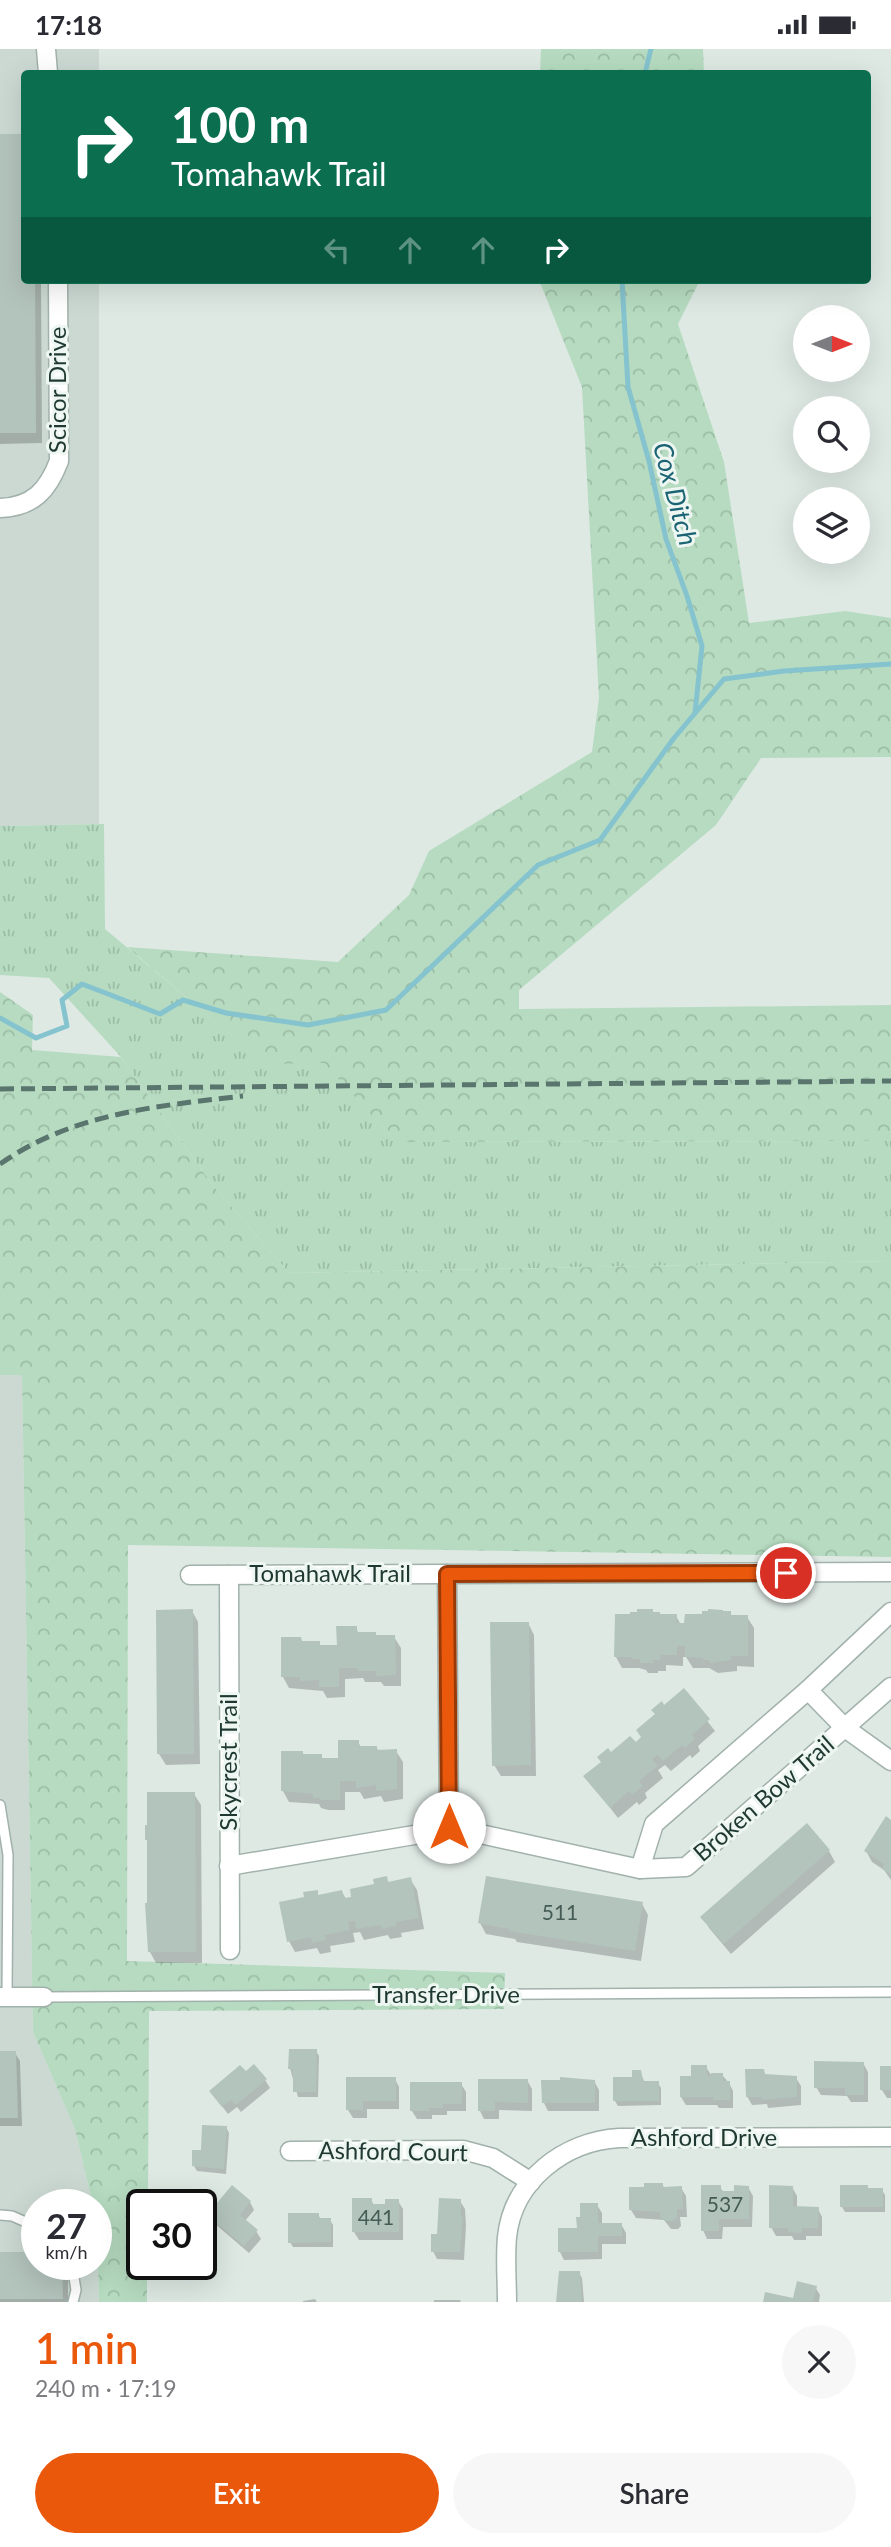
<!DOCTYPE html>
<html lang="en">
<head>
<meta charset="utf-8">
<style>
	:root { --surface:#fff; --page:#f7f7f7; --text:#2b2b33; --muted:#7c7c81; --accent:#ea580c }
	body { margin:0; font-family:Lato,sans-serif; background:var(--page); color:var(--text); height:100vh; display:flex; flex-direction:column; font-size:26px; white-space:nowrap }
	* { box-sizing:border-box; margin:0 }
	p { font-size:23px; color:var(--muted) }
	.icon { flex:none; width:38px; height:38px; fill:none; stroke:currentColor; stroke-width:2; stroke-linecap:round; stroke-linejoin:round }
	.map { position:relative; height:2253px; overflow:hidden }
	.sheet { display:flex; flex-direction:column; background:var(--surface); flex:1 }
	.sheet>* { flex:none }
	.guide { position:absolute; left:21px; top:21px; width:850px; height:214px; border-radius:7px; box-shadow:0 7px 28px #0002; background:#0b6e4f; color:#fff; overflow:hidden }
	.needle { width:46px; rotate:90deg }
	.fabs { position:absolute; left:793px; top:256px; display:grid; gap:14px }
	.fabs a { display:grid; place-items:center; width:77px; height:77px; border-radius:50%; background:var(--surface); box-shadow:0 7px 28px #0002; font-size:35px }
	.speed { position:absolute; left:21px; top:2140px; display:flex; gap:14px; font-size:35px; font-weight:700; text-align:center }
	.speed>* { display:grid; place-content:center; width:91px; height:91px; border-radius:50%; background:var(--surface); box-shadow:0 7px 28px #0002; line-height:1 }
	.speed small { font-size:18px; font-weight:400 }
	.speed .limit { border:4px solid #111; border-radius:10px; background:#fff; color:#111 }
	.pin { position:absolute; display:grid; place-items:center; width:60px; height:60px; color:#fff; margin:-30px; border:4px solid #fff; border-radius:50%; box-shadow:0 2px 7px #0007 }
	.me { position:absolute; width:77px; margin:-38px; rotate:0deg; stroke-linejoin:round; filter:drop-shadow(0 0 5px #0008) }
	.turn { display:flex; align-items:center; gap:24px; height:147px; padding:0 35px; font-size:32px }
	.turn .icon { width:91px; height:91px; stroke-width:2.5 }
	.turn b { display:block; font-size:49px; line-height:60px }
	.lanes { display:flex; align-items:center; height:66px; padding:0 35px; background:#0003; justify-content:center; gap:35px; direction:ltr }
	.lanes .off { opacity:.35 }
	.round { display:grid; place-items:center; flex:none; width:74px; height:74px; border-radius:37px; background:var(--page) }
	.overview { display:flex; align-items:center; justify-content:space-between; height:119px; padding:0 35px }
	h1 { font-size:42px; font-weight:600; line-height:52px; color:var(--accent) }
	.button { display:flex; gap:14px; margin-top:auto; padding:14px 35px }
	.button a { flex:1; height:80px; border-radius:42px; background:var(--accent); color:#fff; font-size:28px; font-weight:600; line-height:80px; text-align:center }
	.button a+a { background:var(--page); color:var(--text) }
	.status { display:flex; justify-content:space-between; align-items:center; height:49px; padding:0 35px; background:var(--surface); direction:ltr }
	.status svg { height:19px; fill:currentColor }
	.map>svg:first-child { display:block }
</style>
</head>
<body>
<div class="status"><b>17:18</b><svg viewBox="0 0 49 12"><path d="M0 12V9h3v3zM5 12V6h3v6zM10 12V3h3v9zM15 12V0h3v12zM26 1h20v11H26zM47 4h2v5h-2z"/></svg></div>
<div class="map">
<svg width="891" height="2253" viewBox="0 0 891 2253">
	<defs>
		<pattern id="grass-tufts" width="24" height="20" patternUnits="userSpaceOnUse" patternTransform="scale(1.75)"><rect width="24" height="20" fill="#b6dbc0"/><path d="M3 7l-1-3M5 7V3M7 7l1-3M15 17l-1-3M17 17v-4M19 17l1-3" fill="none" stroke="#9cbda5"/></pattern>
		<pattern id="forest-crowns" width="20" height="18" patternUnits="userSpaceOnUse" patternTransform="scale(1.75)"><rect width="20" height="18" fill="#b6dbc0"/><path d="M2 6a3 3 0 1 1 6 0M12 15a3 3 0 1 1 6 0" fill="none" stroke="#9cbda5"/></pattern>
	</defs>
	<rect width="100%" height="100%" fill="#dee9e4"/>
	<g fill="#ccd9d3">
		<polygon points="0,0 99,0 99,24 24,24 24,231 99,231 99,775 0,777"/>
		<polygon points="22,1325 33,1983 75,2080 93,2156 37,2156 37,2216 96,2216 96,2169 99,2253 0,2253 0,1326"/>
	</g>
	<polygon fill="url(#grass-tufts)" points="104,775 105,880 262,1012 324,1013 396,1093 891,1092 891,1212 289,1224 211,1134 121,1008 49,929 0,926 0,777"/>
	<g fill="url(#forest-crowns)">
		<polygon points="541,0 703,0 704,24 540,24"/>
		<polygon points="539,231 700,231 678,275 724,413 749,574 845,562 891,569 891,708 761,709 716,776 519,941 519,960 891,956 891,1092 396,1093 324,1014 265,1015 127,898 338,913 409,846 429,802 592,703 599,649 582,338"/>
		<polygon points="0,943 33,966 32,1001 121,1008 211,1134 289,1224 891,1212 891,1508 128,1496 127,1912 505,1924 504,1960 149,1962 148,2156 142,2156 142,2216 147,2216 147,2253 99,2253 96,2156 93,2156 75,2080 33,1983 22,1326 0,1326"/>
	</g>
	<g fill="#0003">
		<polygon points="0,87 24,87 24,231 41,231 42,394 0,395"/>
		<polygon points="192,1562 198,1573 200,1715 166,1716 159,1705"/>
		<polygon points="653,1564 661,1567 676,1567 681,1576 730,1564 732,1568 747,1568 754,1579 754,1618 737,1617 737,1622 718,1624 709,1619 693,1619 686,1608 683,1608 683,1617 666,1616 666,1622 658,1622 658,1624 648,1624 646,1621 639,1619 622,1619 616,1608"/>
		<polygon points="528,1574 534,1586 536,1727 501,1727 494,1716"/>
		<polygon points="356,1579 359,1585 377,1588 394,1588 401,1599 401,1637 384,1637 381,1633 365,1633 363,1629 345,1630 345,1648 327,1649 323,1642 289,1639 283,1628 303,1594 319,1594 321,1598 339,1598"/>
		<polygon points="684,1642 715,1682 698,1697 700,1702 692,1709 690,1706 671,1722 665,1716 658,1721 663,1729 645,1744 647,1749 639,1756 637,1753 618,1769 586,1728 611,1705 635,1696 642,1690 664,1658"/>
		<polygon points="358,1693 361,1698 376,1698 379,1702 396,1702 403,1713 403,1750 384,1753 381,1747 364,1750 360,1743 345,1743 345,1761 328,1761 321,1759 319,1755 289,1753 283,1742 304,1707 323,1711 340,1711"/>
		<polygon points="194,1745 201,1756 202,1914 156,1914 150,1903 149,1794 147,1791"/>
		<polygon points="891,1773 891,1831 884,1821 872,1813 866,1802"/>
		<polygon points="829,1802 835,1813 731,1905 709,1879 703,1868"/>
		<polygon points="386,1829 389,1834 410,1830 417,1841 424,1880 401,1884 402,1888 390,1890 388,1886 364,1891 360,1883 353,1884 355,1893 330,1897 331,1903 320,1905 317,1899 295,1903 289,1892 306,1849 317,1843 319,1847 342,1843 346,1850 353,1849"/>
		<polygon points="642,1855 648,1866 641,1912 517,1893 515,1890 486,1885 480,1874"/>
		<polygon points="316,2002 319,2007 318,2048 298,2048 290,2019"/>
		<polygon points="0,2004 15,2004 20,2012 22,2077 0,2077"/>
		<polygon points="863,2014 868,2023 868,2053 851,2053 847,2047 821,2046 816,2038"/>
		<polygon points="706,2018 711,2026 722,2026 729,2034 733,2042 733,2059 719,2059 717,2056 686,2056 681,2048 693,2028"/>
		<polygon points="891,2019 891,2049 887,2049 882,2041"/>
		<polygon points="763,2021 766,2027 796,2029 801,2037 801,2056 768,2059 767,2055 752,2056 747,2047"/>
		<polygon points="640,2023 645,2034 658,2034 661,2039 661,2056 618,2057 615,2052"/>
		<polygon points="245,2025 265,2031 270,2039 241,2063 237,2058 228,2065 211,2043"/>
		<polygon points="395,2030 399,2038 399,2060 367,2060 367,2069 353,2069 348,2061"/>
		<polygon points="527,2031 532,2040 532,2062 499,2061 499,2070 484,2070 480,2062"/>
		<polygon points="594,2032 599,2041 599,2062 548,2062 544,2054"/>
		<polygon points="461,2035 466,2043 466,2062 447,2062 447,2066 432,2066 432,2070 417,2070 412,2062"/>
		<polygon points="226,2078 229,2084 226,2125 197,2122 194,2117"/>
		<polygon points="662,2136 665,2139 681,2139 686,2147 687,2168 680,2168 681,2177 678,2180 671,2180 664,2171 636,2169 631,2161 631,2139"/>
		<polygon points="867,2137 869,2141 882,2141 885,2146 885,2163 845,2163 842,2158"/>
		<polygon points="720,2138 724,2144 736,2144 748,2138 753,2147 752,2178 723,2178 722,2190 707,2190 703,2181"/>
		<polygon points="792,2138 797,2147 797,2159 818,2160 822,2168 822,2187 806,2187 806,2191 794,2191 792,2187 776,2187 771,2178"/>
		<polygon points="354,2150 371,2150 374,2157 387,2157 398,2152 403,2160 403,2191 359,2191 354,2183"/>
		<polygon points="460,2152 465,2160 466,2177 464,2211 437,2210 433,2202 439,2187"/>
		<polygon points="250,2153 254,2161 245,2172 256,2182 261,2190 249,2204 214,2174 210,2166"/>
		<polygon points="597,2156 602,2164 602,2176 621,2175 626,2184 626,2195 602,2195 602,2210 564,2211 560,2203"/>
		<polygon points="318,2165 321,2171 330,2171 333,2176 333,2198 293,2198 290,2193"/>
		<polygon points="0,2205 37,2216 54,2216 54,2220 61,2220 68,2231 68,2253 0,2253"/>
		<polygon points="579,2224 582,2229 584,2253 559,2253"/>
		<polygon points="815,2238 820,2246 819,2253 765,2253 794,2251"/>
		<polygon points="315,2250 317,2253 303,2253 303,2252"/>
		<polygon points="434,2251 460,2251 461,2253 434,2253"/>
	</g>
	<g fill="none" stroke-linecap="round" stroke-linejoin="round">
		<g stroke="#85c3cf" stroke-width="5">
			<polyline points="645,24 651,0"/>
			<polyline points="622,231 628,338 649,412 666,490 687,547 702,597 695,664"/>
			<polyline points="0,969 36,989 67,977 62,951 82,935 160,965 183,951 226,964 308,976 386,961 538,816 600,791 674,689 724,630 784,622 891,615"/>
		</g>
	</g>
	<g fill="#b3c4bd">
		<polygon points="0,85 24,85 24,231 35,231 36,384 0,384"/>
		<polygon points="193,1560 194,1705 157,1705 156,1561"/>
		<polygon points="637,1560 653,1560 653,1563 660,1563 660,1565 677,1565 676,1574 684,1574 685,1565 702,1565 702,1562 708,1562 708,1560 723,1561 723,1562 731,1562 731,1566 748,1566 748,1607 731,1607 731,1611 710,1614 710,1611 703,1611 703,1609 685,1608 685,1597 677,1597 677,1606 661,1606 660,1611 653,1611 653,1614 640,1614 640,1610 632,1610 632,1608 614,1608 615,1565 630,1565 630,1563 637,1563"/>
		<polygon points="490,1573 529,1573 531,1716 492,1717"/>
		<polygon points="336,1577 357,1577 357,1583 376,1583 376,1586 395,1586 396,1626 376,1627 376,1622 357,1622 357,1619 339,1619 339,1638 319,1638 319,1631 300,1632 300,1628 281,1628 281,1588 301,1588 302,1592 320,1592 320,1596 337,1596"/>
		<polygon points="684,1639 710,1670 692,1686 695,1690 685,1699 682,1696 663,1712 658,1706 652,1710 658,1717 639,1732 643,1737 632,1746 629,1742 610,1759 583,1727 601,1713 597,1708 608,1699 611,1703 630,1687 636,1693 641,1688 636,1681 655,1665 651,1661 662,1652 664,1656"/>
		<polygon points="338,1691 359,1691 359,1697 377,1697 377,1701 397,1700 397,1740 376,1742 376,1736 356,1739 356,1732 340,1732 340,1751 320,1751 320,1749 313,1749 313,1745 281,1742 281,1702 303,1702 303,1705 322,1705 322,1709 338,1709"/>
		<polygon points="147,1743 195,1743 196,1903 148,1903 145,1854 147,1854 147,1791 145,1791 145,1776 147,1776"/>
		<polygon points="886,1767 891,1771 891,1826 882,1820 884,1815 864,1802"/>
		<polygon points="807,1774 830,1801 724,1895 700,1868"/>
		<polygon points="387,1827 388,1833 411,1828 419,1869 396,1873 396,1877 382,1880 381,1876 356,1880 355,1872 348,1873 350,1881 325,1886 326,1891 312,1894 311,1888 287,1893 279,1853 304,1848 303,1843 318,1841 318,1846 342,1841 344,1849 351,1848 350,1840 374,1835 373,1830"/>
		<polygon points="486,1827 643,1853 635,1902 509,1882 509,1880 478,1874"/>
		<polygon points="289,2000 317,2000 316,2043 293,2043 293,2020 288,2020"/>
		<polygon points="0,2002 16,2002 18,2069 0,2069"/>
		<polygon points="814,2012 864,2013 864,2046 845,2046 845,2039 814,2039"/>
		<polygon points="254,2015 267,2030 236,2056 231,2051 222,2058 209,2042 240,2016 246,2022"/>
		<polygon points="691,2016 707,2016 707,2027 711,2027 711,2024 723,2024 723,2032 730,2032 730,2051 713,2051 713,2048 680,2048 680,2027 691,2027"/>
		<rect x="880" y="2017" width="11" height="24"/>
		<polygon points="745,2020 764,2020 765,2025 797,2027 797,2048 762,2051 762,2048 746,2048"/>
		<polygon points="632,2021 641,2021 643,2032 659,2032 659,2052 613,2052 613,2028 632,2028"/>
		<polygon points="346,2028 396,2028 396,2052 363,2052 363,2061 346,2061"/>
		<polygon points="560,2028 595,2031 595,2054 542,2054 541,2031 560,2031"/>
		<polygon points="478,2030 528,2030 528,2054 495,2053 495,2062 478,2062"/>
		<polygon points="410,2033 462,2033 462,2055 443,2055 443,2059 429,2059 429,2062 410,2062"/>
		<polygon points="202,2076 227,2077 224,2120 192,2117 192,2101 201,2101"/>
		<polygon points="644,2134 663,2134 663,2138 682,2137 683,2160 677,2160 677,2168 673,2172 665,2172 660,2168 660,2163 629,2161 629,2138 644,2138"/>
		<polygon points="232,2136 251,2152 240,2166 258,2181 244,2197 207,2166"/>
		<polygon points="701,2136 721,2136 721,2142 734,2142 734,2136 749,2137 749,2170 719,2170 719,2182 701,2182"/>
		<polygon points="769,2136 793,2137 793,2157 819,2158 818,2179 802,2179 802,2184 788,2183 788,2179 769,2179"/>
		<polygon points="840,2136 868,2136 868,2139 883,2139 883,2158 840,2158"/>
		<polygon points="352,2149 372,2149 372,2155 385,2155 385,2150 399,2150 399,2183 352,2183"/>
		<polygon points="439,2149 461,2150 461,2167 463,2167 460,2203 431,2203 431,2185 437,2185"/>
		<polygon points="580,2154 598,2154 598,2174 622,2174 622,2187 598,2187 598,2203 558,2203 558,2179 577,2179 576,2168 580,2168"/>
		<polygon points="288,2164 319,2164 319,2169 331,2169 331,2193 288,2194"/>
		<polygon points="0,2203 37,2203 37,2216 62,2218 63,2250 0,2250"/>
		<polygon points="559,2222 580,2222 582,2253 556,2253"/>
		<polygon points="797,2232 817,2237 813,2253 763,2253 765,2243 793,2249"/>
	</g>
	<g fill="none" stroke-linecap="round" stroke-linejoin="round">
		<g stroke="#a1b1ab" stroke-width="12">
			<g id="service">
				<polyline points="0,1756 8,1806 7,1948"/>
				<polyline points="44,1948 891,1943"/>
				<polyline points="0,2166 12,2167 37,2178"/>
				<polyline points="72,2216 76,2241 73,2253"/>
			</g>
		</g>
		<g stroke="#a1b1ab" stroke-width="21">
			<g id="minor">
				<polyline points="46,0 48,24"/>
				<path d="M0,459C33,458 48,441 59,412L58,231"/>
				<polyline points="447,1525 449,1778"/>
				<polyline points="190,1526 891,1523"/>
				<polyline points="229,1526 230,1901"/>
				<polyline points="808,1641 845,1679 891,1712"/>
				<polyline points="229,1817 426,1784 449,1778 640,1820 686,1818 891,1638"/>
				<polyline points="640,1820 654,1775 808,1641 891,1563"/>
				<polyline points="0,1948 44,1948"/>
				<polyline points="290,2102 463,2101 493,2109 531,2133"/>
				<path d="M507,2253C507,2232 505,2209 507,2188C513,2131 565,2092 619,2089L891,2088"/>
			</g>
		</g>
		<use href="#service" stroke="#fff" stroke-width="9"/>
		<use href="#minor" stroke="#fff" stroke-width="18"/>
		<g stroke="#59756e" stroke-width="5" stroke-dasharray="14 7" stroke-linecap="butt">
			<polyline points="0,1040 891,1032"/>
			<path d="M0,1115C73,1064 157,1057 243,1047"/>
		</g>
	</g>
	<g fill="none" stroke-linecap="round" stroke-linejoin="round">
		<g stroke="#983908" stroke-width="18">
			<polyline id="route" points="449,1778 447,1525 786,1524"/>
		</g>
		<use href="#route" stroke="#ea580c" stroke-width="12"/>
	</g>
	<g text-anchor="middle" stroke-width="6" stroke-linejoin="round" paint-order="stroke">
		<g font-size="21" fill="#445c55">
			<text x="560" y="1871">511</text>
			<text x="725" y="2163">537</text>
			<text x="376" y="2176">441</text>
		</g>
		<g font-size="24" fill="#1f3932" stroke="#eef6f2">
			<text transform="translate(58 341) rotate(-90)" y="8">Scicor Drive</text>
			<text x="330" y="1533">Tomahawk Trail</text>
			<text transform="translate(229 1713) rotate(-90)" y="8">Skycrest Trail</text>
			<text transform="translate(764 1750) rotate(-41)" y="8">Broken Bow Trail</text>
			<text x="446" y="1954">Transfer Drive</text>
			<text x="704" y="2097">Ashford Drive</text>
			<text transform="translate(393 2103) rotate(1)" y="8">Ashford Court</text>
		</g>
		<g font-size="26" font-style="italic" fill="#1a6474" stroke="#eef6f2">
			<text transform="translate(675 445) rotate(75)" y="9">Cox Ditch</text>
		</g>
	</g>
</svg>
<div class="fabs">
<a><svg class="needle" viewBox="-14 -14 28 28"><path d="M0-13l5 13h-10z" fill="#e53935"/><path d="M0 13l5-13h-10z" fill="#7c7c81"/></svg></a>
<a><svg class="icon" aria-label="search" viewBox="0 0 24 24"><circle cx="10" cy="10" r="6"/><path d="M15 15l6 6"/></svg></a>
<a><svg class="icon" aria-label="layers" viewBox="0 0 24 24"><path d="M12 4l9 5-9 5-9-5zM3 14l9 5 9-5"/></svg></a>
</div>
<div class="speed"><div>27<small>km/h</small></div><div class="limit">30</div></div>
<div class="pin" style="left:786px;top:1524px;background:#d93025"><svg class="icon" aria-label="arrive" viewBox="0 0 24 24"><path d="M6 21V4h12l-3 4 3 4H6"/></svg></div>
<svg class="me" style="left:449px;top:1778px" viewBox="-20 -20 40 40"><circle r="19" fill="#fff"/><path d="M0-13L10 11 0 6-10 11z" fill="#ea580c"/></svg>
<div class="guide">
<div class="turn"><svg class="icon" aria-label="right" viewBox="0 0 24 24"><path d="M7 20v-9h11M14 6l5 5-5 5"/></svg><div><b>100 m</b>Tomahawk Trail</div></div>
<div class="lanes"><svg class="icon off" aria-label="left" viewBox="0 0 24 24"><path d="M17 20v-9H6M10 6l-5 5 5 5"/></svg><svg class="icon off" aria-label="ahead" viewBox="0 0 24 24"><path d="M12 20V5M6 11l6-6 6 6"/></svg><svg class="icon off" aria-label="ahead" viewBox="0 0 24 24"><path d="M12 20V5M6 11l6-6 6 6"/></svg><svg class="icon" aria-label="right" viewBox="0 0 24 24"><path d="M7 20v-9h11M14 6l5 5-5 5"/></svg></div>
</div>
</div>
<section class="sheet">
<div class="overview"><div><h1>1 min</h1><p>240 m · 17:19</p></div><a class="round"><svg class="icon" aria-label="close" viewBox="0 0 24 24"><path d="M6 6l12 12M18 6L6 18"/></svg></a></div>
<div class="button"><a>Exit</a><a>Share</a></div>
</section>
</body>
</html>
